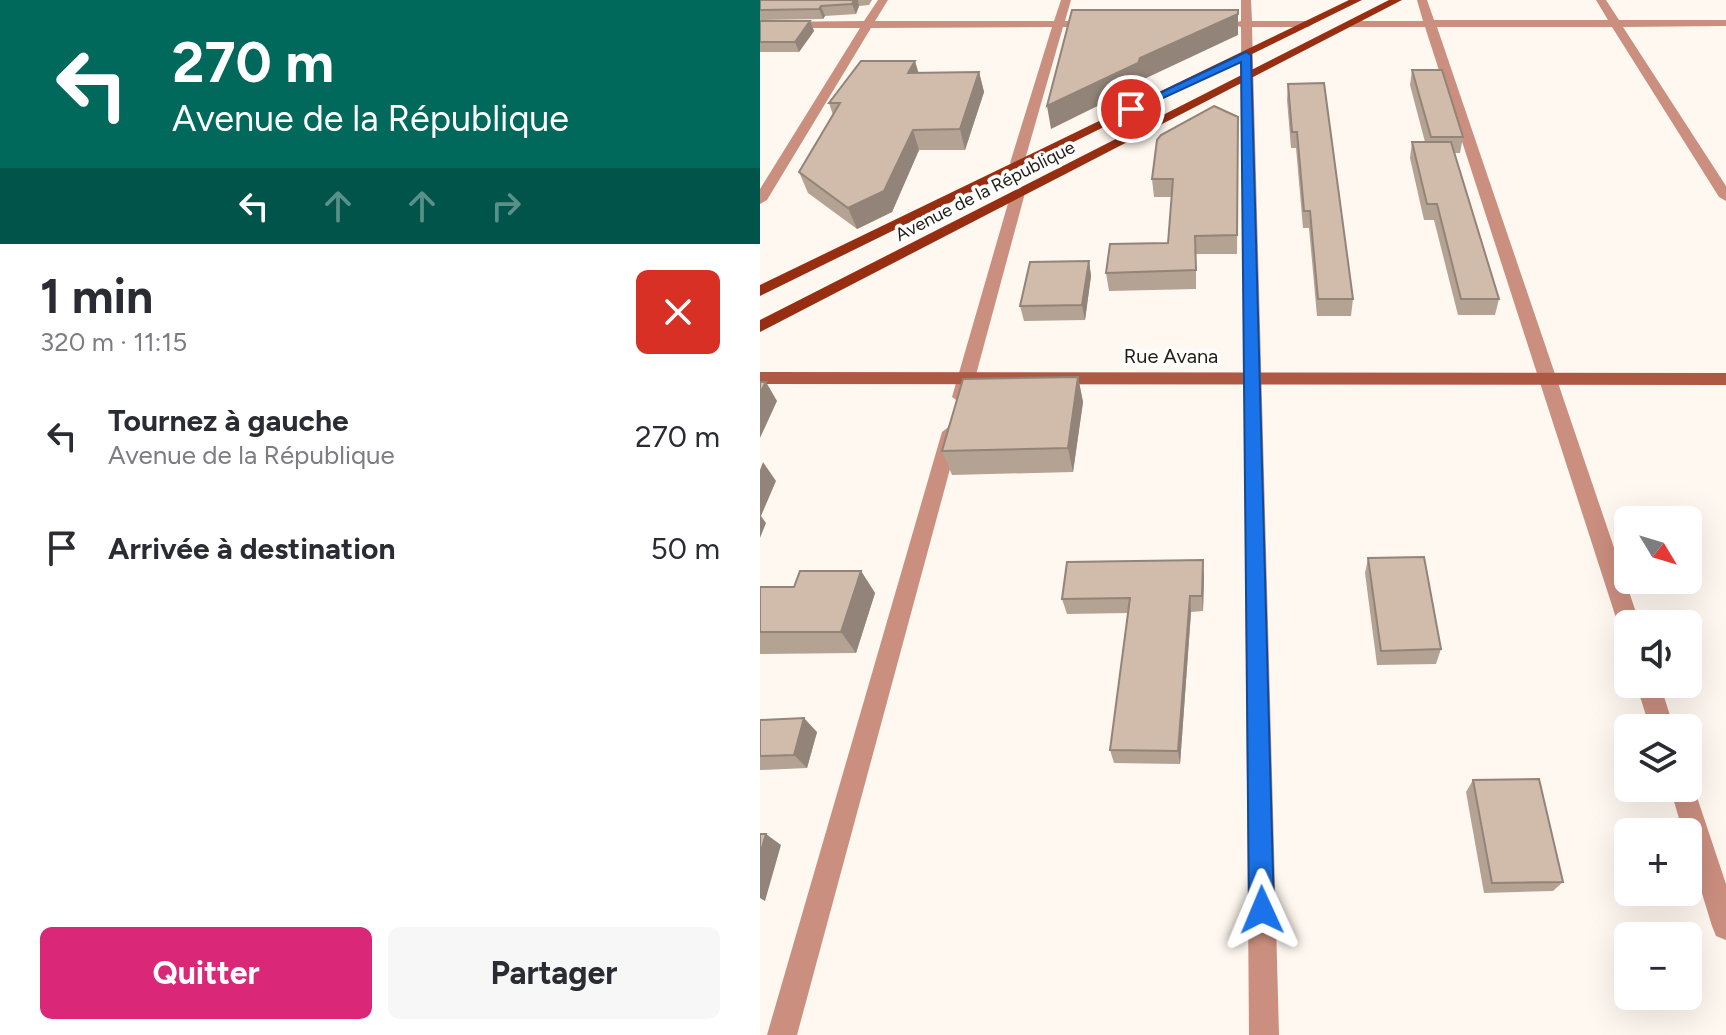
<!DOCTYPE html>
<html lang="fr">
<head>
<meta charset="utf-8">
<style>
	:root { --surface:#fff; --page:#f7f7f7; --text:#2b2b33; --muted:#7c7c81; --accent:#db2777 }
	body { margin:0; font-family:Figtree,sans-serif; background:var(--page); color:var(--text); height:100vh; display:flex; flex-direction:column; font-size:30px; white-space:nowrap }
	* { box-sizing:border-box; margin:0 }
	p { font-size:26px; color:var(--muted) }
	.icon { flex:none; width:44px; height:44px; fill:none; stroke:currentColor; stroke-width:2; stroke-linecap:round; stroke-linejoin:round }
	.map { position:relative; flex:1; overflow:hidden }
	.sheet { display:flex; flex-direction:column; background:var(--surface); width:760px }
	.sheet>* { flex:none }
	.top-card { background:#00695c; color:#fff; overflow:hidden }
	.needle { width:52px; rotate:128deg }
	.tools { position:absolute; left:854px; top:506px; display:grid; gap:16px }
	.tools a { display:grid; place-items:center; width:88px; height:88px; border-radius:12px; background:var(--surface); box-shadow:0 8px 32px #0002; font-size:40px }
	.pin { position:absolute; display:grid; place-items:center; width:68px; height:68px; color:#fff; margin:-34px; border:4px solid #fff; border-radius:50%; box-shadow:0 2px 8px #0007 }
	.me { position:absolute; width:88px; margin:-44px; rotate:359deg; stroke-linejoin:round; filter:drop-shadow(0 0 6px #0008) }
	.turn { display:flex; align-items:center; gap:28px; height:168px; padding:0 40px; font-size:36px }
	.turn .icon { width:104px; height:104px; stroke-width:2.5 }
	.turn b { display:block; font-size:56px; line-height:68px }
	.lanes { display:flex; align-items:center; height:76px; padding:0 40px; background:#0003; justify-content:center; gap:40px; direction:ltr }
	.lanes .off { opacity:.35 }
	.round { display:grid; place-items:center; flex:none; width:84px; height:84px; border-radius:12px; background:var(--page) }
	.overview { display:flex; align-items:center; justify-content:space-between; height:136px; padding:0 40px }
	h1 { font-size:48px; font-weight:700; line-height:60px }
	.button { display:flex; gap:16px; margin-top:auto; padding:16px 40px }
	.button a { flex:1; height:92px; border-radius:12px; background:var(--accent); color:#fff; font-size:32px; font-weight:700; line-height:92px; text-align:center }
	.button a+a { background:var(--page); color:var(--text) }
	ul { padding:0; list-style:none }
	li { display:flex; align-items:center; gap:24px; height:112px; padding:0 40px }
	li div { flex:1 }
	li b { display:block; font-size:30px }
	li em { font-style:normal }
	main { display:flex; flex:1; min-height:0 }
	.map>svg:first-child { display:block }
</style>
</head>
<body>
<main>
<section class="sheet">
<div class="top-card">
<div class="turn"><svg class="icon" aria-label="left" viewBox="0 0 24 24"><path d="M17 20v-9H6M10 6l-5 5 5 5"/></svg><div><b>270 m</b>Avenue de la République</div></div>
<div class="lanes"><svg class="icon" aria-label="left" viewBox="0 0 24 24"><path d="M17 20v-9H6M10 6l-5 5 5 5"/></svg><svg class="icon off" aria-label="ahead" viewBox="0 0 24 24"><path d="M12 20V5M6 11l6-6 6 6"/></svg><svg class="icon off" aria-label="ahead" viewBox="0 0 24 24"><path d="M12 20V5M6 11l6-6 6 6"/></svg><svg class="icon off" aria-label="right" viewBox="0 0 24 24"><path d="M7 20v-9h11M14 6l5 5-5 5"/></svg></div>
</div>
<div class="overview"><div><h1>1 min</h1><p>320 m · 11:15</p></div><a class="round" style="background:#d93025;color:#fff"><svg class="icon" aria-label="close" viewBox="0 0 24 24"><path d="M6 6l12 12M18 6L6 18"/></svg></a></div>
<ul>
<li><svg class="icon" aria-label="left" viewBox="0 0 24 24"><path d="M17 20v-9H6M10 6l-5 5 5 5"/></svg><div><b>Tournez à gauche</b><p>Avenue de la République</p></div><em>270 m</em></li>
<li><svg class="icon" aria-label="arrive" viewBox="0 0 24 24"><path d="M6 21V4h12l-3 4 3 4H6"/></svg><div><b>Arrivée à destination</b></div><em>50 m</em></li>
</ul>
<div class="button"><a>Quitter</a><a>Partager</a></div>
</section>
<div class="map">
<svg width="966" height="1035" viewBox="0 0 966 1035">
	<rect width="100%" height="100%" fill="#fff8f0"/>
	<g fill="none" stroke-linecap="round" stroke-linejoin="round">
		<g fill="#cb8f7f" fill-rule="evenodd">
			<polygon points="118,0 128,0 115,21 294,21 301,0 311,0 305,21 336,21 341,24 336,27 303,27 264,163 257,167 250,163 292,27 111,28 7,200 0,204 0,189 100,28 0,28 0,22 104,21"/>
			<polygon points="481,0 491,0 492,21 548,21 553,24 548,27 492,27 519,1035 489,1035 481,27 471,24 481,21"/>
			<polygon points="657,0 667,0 674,20 848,20 836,0 846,0 859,20 966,20 966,26 863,27 966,186 966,201 959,197 852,27 677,27 880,624 868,624 868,633 861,631 858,624 665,27 591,27 586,24 591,21 663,21"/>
			<polygon points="258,189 265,193 210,397 201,403 192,397 251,193"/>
			<polygon points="191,425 200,432 37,1035 7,1035 182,432"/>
			<polygon points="876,684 900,684 914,728 890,728"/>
			<polygon points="928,778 934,788 966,884 966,940 956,936 952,926 928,848 928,832 923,832 910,788 928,788"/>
		</g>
		<polygon fill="#ae5944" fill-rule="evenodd" points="0,372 966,373 966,385 0,384"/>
		<g fill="#972e12" fill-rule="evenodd">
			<polygon points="589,0 602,0 0,296 0,285"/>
			<polygon points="629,0 642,0 0,332 0,320"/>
		</g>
	</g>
	<g fill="#b4a293">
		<polygon points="0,0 112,0 109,5 99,6 96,14 65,16 63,19 0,20"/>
		<polygon points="0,21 50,21 54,31 39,52 0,52"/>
		<polygon points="652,70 703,137 700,153 694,153 739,299 735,315 698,315 674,220 664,220 650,158 652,142 665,142 650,85"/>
		<polygon points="219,72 224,92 205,150 159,150 132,212 97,229 48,193 39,172 73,115 69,103 158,73"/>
		<polygon points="528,84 593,299 591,316 557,316 549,228 543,228 536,148 531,148 527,100"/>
		<polygon points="478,117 477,254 436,254 436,289 349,291 346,273 408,243 412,197 394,197 392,179"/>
		<polygon points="329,261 331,276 325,320 264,321 260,306"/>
		<polygon points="318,377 323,402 313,472 192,475 182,451"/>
		<polygon points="608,558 681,649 676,664 617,665 605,573"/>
		<polygon points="101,571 115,593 96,653 0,654 0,587 34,587"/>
		<polygon points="444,576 443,611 431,612 420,764 354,763 350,750 368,613 307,614 302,599"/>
		<polygon points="0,720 57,732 47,768 0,770"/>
		<polygon points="713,780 803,882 793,891 724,893 706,792"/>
	</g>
	<g fill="#928478">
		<polygon points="94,0 98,0 99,6 96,14 92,4"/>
		<polygon points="61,6 65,16 63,19 59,9"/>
		<polygon points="478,14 478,35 382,80 380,85 291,129 287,106 380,58"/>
		<polygon points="50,21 54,31 39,52 35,42"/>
		<polygon points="155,61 161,81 148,73"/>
		<polygon points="219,72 224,92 205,150 200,129"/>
		<polygon points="153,130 159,150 132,212 97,229 88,208"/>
		<polygon points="329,261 331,276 325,320 322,305"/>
		<polygon points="318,377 323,402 313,472 308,448"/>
		<polygon points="6,382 17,401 0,438 0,393"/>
		<polygon points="3,462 16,481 1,516 6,523 0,538 0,470"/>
		<polygon points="443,560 444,576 443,611 442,596"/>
		<polygon points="101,571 115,593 96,653 81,632"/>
		<polygon points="430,596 431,612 420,764 418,751"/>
		<polygon points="44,718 57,732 47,768 34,755"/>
		<polygon points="6,834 21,845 5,901 0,898 0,854"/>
	</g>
	<g fill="#d1bcab" stroke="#928478" stroke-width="2">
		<polygon points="0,0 94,0 92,4 61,6 59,9 0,10"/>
		<polygon points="312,10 478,10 478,14 380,58 378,63 287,106"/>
		<polygon points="0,21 50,21 35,42 0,42"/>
		<polygon points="101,61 155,61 148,73 219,72 200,129 153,130 124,191 88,208 39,172 80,103 69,103"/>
		<polygon points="652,70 682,70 703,137 671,137"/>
		<polygon points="564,83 593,299 558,299 550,211 544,211 537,132 532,132 528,84"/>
		<polygon points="454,106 478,117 477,235 435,236 436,270 346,273 350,244 408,243 413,179 392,179 397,140 401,135"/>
		<polygon points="652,142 691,142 739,299 701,299 677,204 667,204"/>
		<polygon points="329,261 322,305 260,306 270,262"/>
		<polygon points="318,377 308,448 182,451 203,379"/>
		<polygon points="0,382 6,382 0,393"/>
		<polygon points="664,557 681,649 621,651 608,558"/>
		<polygon points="443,560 442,596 430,596 418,751 350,750 370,598 302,599 307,562"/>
		<polygon points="40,571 101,571 81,632 0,632 0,587 34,587"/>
		<polygon points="44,718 34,755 0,756 0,720"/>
		<polygon points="779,779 803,882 732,883 713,780"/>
		<polygon points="0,834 6,834 0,854"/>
	</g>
	<polygon fill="#1a73e8" stroke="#114b97" stroke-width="2" points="486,52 491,55 514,910 510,919 502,922 493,919 489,910 481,62 375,111 366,109"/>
	<g text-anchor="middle" stroke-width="7" stroke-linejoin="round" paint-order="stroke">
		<g font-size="18" fill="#211c14" stroke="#fff">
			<text transform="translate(225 191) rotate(-27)" y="6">Avenue de la République</text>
		</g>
		<g font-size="20" fill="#211c14" stroke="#fff">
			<text x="411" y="363">Rue Avana</text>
		</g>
	</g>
</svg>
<div class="tools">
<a><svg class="needle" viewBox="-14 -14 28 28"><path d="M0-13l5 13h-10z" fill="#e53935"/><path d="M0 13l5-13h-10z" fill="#7c7c81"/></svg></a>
<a><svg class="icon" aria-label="sound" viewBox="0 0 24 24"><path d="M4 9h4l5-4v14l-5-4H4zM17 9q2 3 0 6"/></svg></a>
<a><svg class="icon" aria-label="layers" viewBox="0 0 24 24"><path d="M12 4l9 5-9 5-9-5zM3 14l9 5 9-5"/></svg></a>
<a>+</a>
<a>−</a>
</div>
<div class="pin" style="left:371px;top:109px;background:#d93025"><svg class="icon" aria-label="arrive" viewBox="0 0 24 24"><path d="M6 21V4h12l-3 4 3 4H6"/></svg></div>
<svg class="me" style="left:502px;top:910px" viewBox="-20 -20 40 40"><path d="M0-17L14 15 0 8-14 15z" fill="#1a73e8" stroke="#fff" stroke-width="4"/></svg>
</div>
</main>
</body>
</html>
